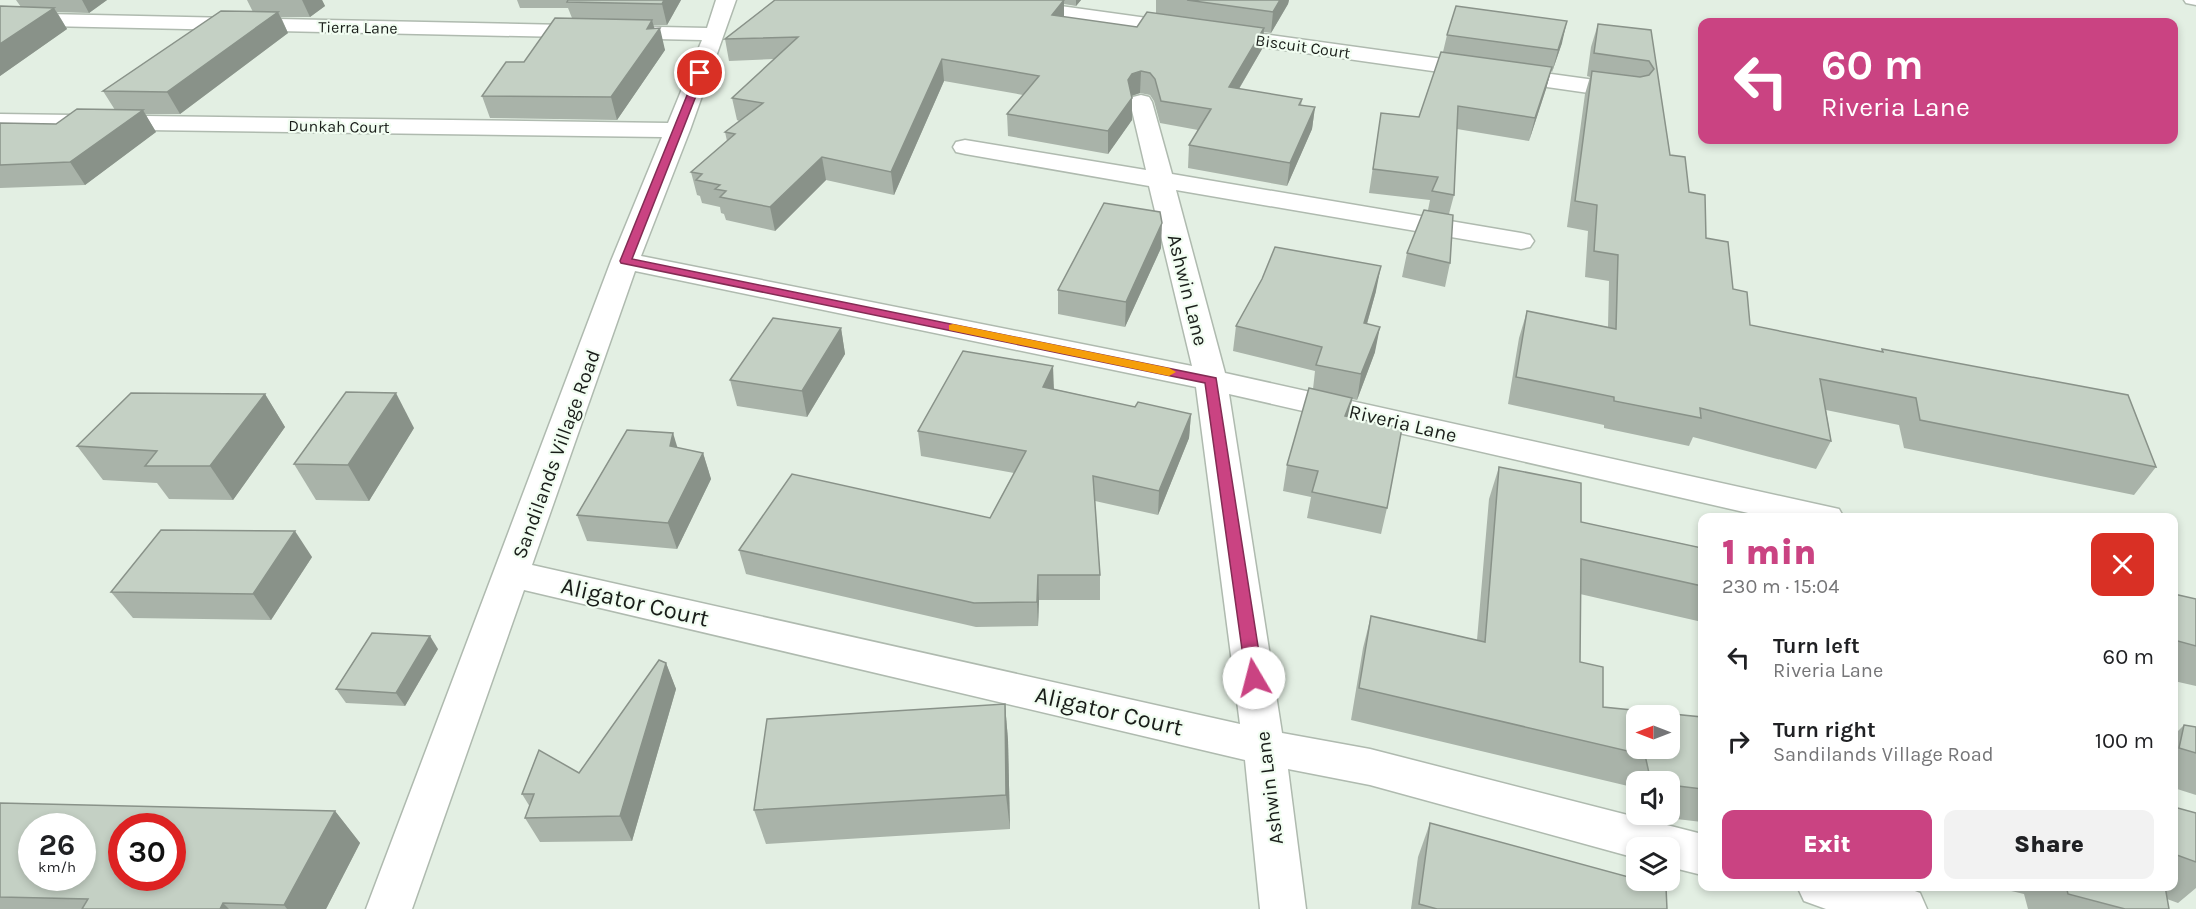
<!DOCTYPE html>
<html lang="en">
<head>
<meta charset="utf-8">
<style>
	:root { --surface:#fff; --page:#f2f2f2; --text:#202124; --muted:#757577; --accent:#ca4382 }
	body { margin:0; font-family:Karla,sans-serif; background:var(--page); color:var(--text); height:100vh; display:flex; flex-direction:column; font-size:22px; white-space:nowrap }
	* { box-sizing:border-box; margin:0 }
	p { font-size:20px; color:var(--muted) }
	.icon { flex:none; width:33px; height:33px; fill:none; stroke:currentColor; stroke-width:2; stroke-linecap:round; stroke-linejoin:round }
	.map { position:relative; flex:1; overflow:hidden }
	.panel { position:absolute; left:1698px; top:513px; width:480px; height:378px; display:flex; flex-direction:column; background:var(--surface); border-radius:12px; box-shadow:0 3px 9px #0003 }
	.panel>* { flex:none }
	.guide { position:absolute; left:1698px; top:18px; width:480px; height:126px; border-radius:12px; box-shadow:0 3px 9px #0003; background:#ca4382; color:#fff; overflow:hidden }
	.needle { width:39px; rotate:270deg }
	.tools { position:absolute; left:1626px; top:705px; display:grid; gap:12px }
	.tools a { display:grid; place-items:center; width:54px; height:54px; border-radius:12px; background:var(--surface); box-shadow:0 3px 9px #0003; font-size:30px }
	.speed { position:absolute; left:18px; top:813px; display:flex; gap:12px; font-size:30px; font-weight:700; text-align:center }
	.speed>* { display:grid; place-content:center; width:78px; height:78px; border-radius:50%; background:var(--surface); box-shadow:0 3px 9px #0003; line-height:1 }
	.speed small { font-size:15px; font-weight:400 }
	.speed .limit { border:9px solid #d22; background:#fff; color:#111 }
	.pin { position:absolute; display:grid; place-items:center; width:51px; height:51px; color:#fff; margin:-26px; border:3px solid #fff; border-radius:50%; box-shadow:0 2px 6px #0007 }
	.me { position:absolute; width:66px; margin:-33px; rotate:352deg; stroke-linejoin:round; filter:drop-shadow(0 0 4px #0008) }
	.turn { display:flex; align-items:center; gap:21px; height:126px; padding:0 24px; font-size:27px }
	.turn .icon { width:78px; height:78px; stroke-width:2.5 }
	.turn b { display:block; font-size:42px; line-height:51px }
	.round { display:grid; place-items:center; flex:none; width:63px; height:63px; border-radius:12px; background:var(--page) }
	.headline { display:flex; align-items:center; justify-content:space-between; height:102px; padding:0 24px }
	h1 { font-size:36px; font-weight:800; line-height:45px; color:var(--accent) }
	.primary-button { display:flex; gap:12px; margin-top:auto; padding:12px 24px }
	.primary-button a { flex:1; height:69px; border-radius:12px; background:var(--accent); color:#fff; font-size:24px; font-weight:800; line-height:69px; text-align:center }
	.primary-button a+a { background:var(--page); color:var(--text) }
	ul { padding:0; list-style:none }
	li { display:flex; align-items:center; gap:18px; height:84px; padding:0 24px }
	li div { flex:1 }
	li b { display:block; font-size:22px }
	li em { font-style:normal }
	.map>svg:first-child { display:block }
</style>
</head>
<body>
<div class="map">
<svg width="2196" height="909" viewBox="0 0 2196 909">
	<rect width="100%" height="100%" fill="#e3efe3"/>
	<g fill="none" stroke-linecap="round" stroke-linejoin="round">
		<g stroke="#afbaaf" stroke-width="3">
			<polygon id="service" points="2184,0 2196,0 2196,5 2186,3"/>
		</g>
		<g stroke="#afbaaf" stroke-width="3">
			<g id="minor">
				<path d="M716,0H736L690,130L641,256L1192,366L1149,186L965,154L956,152L953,147L956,142L965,140L1146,170L1130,102L1133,97L1141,95L1149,97L1152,102L1172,174L1521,233L1530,235L1534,241L1530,247L1521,249L1176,190L1225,373L1839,509L1844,518H1770L1229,394L1282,733L1370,749L1702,834V875L1670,867V848H1636V858L1370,785L1288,769L1306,909H1260L1245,760L524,590L412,909H366L611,261L662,137L0,128V114L668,123L702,40L0,25V13L707,28ZM635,271L1196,387L1240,724L532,565Z"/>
				<polygon points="964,0 1017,0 1631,85 1639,87 1642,92 1639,97 1631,99 974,6 967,4"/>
				<polygon points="1797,886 1902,886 1920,893 1927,909 1826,909 1804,901"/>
			</g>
		</g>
		<use href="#service" fill="#fff" fill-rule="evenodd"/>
		<use href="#minor" fill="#fff" fill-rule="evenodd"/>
	</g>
	<g fill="#a9b3a9" fill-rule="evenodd">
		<polygon points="16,0 107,0 89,13 57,12 67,29 0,76 0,6 21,7"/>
		<polygon points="247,0 322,0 325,6 310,17 281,17 288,33 180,114 145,114 156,132 85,185 0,188 0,123 56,124 115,110 103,91 253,12"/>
		<polygon points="517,0 681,0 667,25 653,25 665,50 617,120 490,118 482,96 524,62 572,18 568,8 520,8"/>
		<polygon points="775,0 1081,0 1076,6 1064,4 1064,17 1137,27 1156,13 1156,0 1289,0 1288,4 1271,33 1264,32 1262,49 1239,89 1302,99 1301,106 1315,107 1312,129 1287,186 1188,168 1189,145 1198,130 1160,123 1154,101 1150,95 1140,93 1132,96 1132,120 1108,154 1008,136 1007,114 1023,95 944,81 894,195 826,180 775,231 726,220 724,214 721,213 720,207 702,203 700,196 697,195 691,172 727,141 725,132 739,121 737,120 732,98 774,59 729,61 725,39"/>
		<polygon points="1598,24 1651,30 1670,155 1689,192 1706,238 1733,289 1750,325 1881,352 1882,349 2156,467 2134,495 1904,448 1899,425 1826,410 1831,441 1816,469 1693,437 1689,446 1604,428 1604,425 1508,404 1519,338 1527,311 1608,327 1609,281 1585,277 1588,231 1567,227 1585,94 1590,77 1587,76 1591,47"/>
		<polygon points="1447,35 1562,43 1552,72 1551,71 1546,89 1529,141 1457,129 1454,195 1449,214 1450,263 1445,287 1402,277 1407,253 1428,210 1430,200 1369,193 1381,113 1419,117 1443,52"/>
		<polygon points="1161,248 1125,327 1058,314 1058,290"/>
		<polygon points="1376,291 1367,324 1375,352 1357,400 1352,399 1349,417 1387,508 1381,534 1307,518 1311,497 1283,491 1287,465 1313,389 1315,371 1233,351 1236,326"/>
		<polygon points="841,328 845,354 807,417 737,406 730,380"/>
		<polygon points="1054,389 1135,407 1191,414 1189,438 1158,515 1095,501 1100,575 1100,600 1039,600 1038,626 976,627 746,574 739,550 990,518 1014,473 921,456 918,431"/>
		<polygon points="265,394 285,427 233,500 169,499 157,483 103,480 77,446"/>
		<polygon points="414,428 369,501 316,500 294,464"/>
		<polygon points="677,448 703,453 711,479 677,549 587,541 577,515"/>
		<path d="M1499,467L1581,522L1702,548V622L1580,594V662L1603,707L1702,717V822L1634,814L1628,786L1351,720L1363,648L1371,616L1477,640L1489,499ZM1636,782H1670V814H1636Z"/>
		<polygon points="312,557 271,620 133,618 111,592"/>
		<polygon points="2174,594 2196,599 2196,686 2174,681"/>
		<polygon points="438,649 405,706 346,703 336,689"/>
		<polygon points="666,663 676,689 632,841 540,842 525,818 530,807 522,794 579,773"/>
		<polygon points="1005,704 1008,740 1010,829 766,844 754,810"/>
		<polygon points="2184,725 2196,727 2196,795 2174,788 2174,735"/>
		<polygon points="0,803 335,811 360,843 326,909 0,909"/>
		<polygon points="2174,807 2196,813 2196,888 2178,903 2167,899 2169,909 2028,909 2024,894 1990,886 2174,886"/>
		<polygon points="1430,823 1667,909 1411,909 1418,857"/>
	</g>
	<g fill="#899289">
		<polygon points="82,0 107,0 89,13"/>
		<polygon points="302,0 322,0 325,6 310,17"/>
		<polygon points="664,0 681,0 667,25 662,4"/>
		<polygon points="1064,0 1064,21 1052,15"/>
		<polygon points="1076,0 1081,0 1076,6"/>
		<polygon points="1280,0 1289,0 1288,4 1271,33 1273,12"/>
		<polygon points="54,8 67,29 0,76 0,44"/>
		<polygon points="278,12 288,33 180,114 167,92"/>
		<polygon points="652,20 656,34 660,28 665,50 617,120 611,97"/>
		<polygon points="1567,21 1562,43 1552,72 1558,50"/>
		<polygon points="1264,28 1262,49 1227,109 1229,87"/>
		<polygon points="942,59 944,81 894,195 891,172"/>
		<polygon points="1552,67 1546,89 1529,141 1535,118"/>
		<polygon points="1141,71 1140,93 1131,96 1128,80 1132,74"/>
		<polygon points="1132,98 1132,120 1108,154 1108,131"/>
		<polygon points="1315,107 1312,129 1287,186 1290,163"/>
		<polygon points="143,110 156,132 85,185 70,162"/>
		<polygon points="822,157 826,180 775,231 770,207"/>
		<polygon points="1162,223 1161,248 1125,327 1126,302"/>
		<polygon points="1381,266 1376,291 1360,348 1364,323"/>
		<polygon points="1380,327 1375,352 1357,400 1361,374"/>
		<polygon points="841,328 845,354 807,417 802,391"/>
		<polygon points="1053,366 1054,390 1043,387"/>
		<polygon points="396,393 414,428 369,501 348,465"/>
		<polygon points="265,394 285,427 233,500 210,466"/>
		<polygon points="1352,398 1348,424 1345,416"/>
		<polygon points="1191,414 1189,438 1158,515 1159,491"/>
		<polygon points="673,433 681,459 670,446"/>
		<polygon points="703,453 711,479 677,549 668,523"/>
		<polygon points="295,531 312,557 271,620 253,594"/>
		<polygon points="1038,575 1039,600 1038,626 1037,602"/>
		<polygon points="430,636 438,649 405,706 396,693"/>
		<polygon points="666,663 676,689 632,841 620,816"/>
		<polygon points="1005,704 1008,740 1010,829 1006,795"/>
		<polygon points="335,811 360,843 326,909 287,909 284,905"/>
		<polygon points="223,903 229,909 220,909"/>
	</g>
	<g fill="#c4d0c4" stroke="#899289" stroke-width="1.5" fill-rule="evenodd">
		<polygon points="568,0 664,0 662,4 567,2"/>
		<polygon points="775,0 1064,0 1052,15 1137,27 1147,12 1264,28 1229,87 1302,99 1299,105 1315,107 1290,163 1189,145 1211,109 1161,101 1155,79 1150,73 1141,71 1132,74 1128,80 1132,98 1108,131 1007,114 1039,76 942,59 891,172 822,157 770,207 720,197 726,191 715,189 720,185 696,180 702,174 691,172 735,134 725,132 763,103 732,98 798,37 725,39"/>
		<polygon points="1187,0 1280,0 1273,12"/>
		<polygon points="0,6 54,8 0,44"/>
		<polygon points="1456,6 1567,21 1558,50 1447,35"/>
		<polygon points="221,11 278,12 167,92 103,91"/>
		<polygon points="555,18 652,20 647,29 660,28 611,97 482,96 506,62 524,62"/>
		<polygon points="1598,24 1651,30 1670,155 1685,157 1689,192 1705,195 1706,238 1728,242 1733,289 1747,292 1750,325 1883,352 1882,349 2128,395 2156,467 1920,420 1916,398 1820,379 1831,441 1700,408 1701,418 1614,401 1614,397 1516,377 1527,311 1616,329 1618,255 1594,251 1597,205 1575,201 1592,71 1640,77 1649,75 1654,69 1649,61 1594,53"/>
		<polygon points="1441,52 1552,67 1535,118 1458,106 1454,195 1432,191 1438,177 1373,169 1381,113 1419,117"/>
		<polygon points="77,109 143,110 70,162 0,165 0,123 56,124"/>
		<polygon points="1104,203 1160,212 1162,223 1126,302 1058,290"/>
		<polygon points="1424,210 1453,215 1450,263 1407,253"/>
		<polygon points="1275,247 1381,266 1364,323 1380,327 1361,374 1316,365 1322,347 1236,326 1262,279"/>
		<polygon points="773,318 841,328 802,391 730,380"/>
		<polygon points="963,351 1053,366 1043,387 1135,407 1138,402 1191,414 1159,491 1093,476 1100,575 1038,575 1037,602 974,603 739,550 792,474 990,518 1026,451 918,431"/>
		<polygon points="1309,388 1352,398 1345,416 1402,428 1387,508 1312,492 1318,471 1287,465"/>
		<polygon points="346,392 396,393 348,465 294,464"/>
		<polygon points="131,393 265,394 210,466 145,466 157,451 77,446"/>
		<polygon points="627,430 673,433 670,446 703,453 668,523 577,515"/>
		<path d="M1499,467L1581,483V522L1702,548V586L1581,559L1580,662L1603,667V707L1702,717V789L1670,785V782H1651L1645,755L1359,688L1371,616L1485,642ZM1636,716H1670V748H1636Z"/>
		<polygon points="161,530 295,531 253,594 111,592"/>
		<polygon points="2174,594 2196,599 2196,646 2174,640"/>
		<polygon points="372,633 430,636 396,693 336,689"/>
		<polygon points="659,660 666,663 620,816 525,818 534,794 522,794 539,750 579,773"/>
		<polygon points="1005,704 1006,795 754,810 767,719"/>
		<polygon points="2184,725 2196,727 2196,753 2179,748"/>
		<path d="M0,803L335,811L284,905L223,903L220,909H82L88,899L0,897ZM32,826H82V878H32ZM122,826H172V878H122Z"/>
		<polygon points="2174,807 2196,813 2196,862 2174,854"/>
		<polygon points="1430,823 1636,879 1636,880 1644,880 1666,887 1667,909 1437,909 1419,904"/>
		<polygon points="2066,886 2165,886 2169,909 2125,909 2068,894"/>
	</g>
	<polygon fill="#ca4382" stroke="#832c54" stroke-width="1.5" points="700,70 705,73 632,259 1216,378 1263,678 1260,683 1254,685 1249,683 1246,678 1205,383 621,263 620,261 696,73"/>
	<polygon fill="#f59e0b" points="953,324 1169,368 1176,372 1169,376 949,330 949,325"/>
	<g text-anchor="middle" stroke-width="4.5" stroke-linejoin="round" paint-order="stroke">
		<g font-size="16" fill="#191d19" stroke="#f1fdf1">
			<text transform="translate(358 27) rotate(1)" y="6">Tierra Lane</text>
			<text transform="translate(1303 46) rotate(8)" y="6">Biscuit Court</text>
			<text transform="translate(339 126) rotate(1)" y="6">Dunkah Court</text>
		</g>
		<g font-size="20" fill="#191d19" stroke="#f1fdf1">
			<text transform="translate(1188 290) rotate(76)" y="7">Ashwin Lane</text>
			<text transform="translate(1403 423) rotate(13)" y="7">Riveria Lane</text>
			<text transform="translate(556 454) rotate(-70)" y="7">Sandilands Village Road</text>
			<text transform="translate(1269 788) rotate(-97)" y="7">Ashwin Lane</text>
		</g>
		<g font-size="24" fill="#191d19" stroke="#f1fdf1">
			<text transform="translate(635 602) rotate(13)" y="8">Aligator Court</text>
			<text transform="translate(1109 711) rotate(13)" y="8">Aligator Court</text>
		</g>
	</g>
</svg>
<div class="tools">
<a><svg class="needle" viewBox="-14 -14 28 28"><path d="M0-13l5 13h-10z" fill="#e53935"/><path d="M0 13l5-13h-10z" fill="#757577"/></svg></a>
<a><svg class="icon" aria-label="sound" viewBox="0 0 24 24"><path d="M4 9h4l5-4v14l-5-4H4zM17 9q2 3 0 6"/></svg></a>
<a><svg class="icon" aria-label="layers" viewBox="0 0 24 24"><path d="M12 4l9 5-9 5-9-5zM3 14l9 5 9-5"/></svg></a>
</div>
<div class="speed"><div>26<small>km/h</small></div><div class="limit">30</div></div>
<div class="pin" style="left:700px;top:73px;background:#d93025"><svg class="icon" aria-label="arrive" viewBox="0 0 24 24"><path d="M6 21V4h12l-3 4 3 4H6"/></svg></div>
<svg class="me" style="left:1254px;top:678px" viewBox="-20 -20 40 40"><circle r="19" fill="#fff"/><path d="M0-13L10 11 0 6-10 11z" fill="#ca4382"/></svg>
<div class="guide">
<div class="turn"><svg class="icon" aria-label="left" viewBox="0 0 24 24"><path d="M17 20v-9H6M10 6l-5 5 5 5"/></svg><div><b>60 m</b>Riveria Lane</div></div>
</div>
<section class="panel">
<div class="headline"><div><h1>1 min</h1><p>230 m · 15:04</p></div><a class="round" style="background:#d93025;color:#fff"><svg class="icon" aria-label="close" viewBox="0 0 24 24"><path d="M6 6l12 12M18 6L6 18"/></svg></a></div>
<ul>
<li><svg class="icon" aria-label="left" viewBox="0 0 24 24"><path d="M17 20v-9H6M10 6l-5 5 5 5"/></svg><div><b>Turn left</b><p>Riveria Lane</p></div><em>60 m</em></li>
<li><svg class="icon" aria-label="right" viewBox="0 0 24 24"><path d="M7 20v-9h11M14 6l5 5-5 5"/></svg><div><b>Turn right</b><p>Sandilands Village Road</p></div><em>100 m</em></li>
</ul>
<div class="primary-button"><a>Exit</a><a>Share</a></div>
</section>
</div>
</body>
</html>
